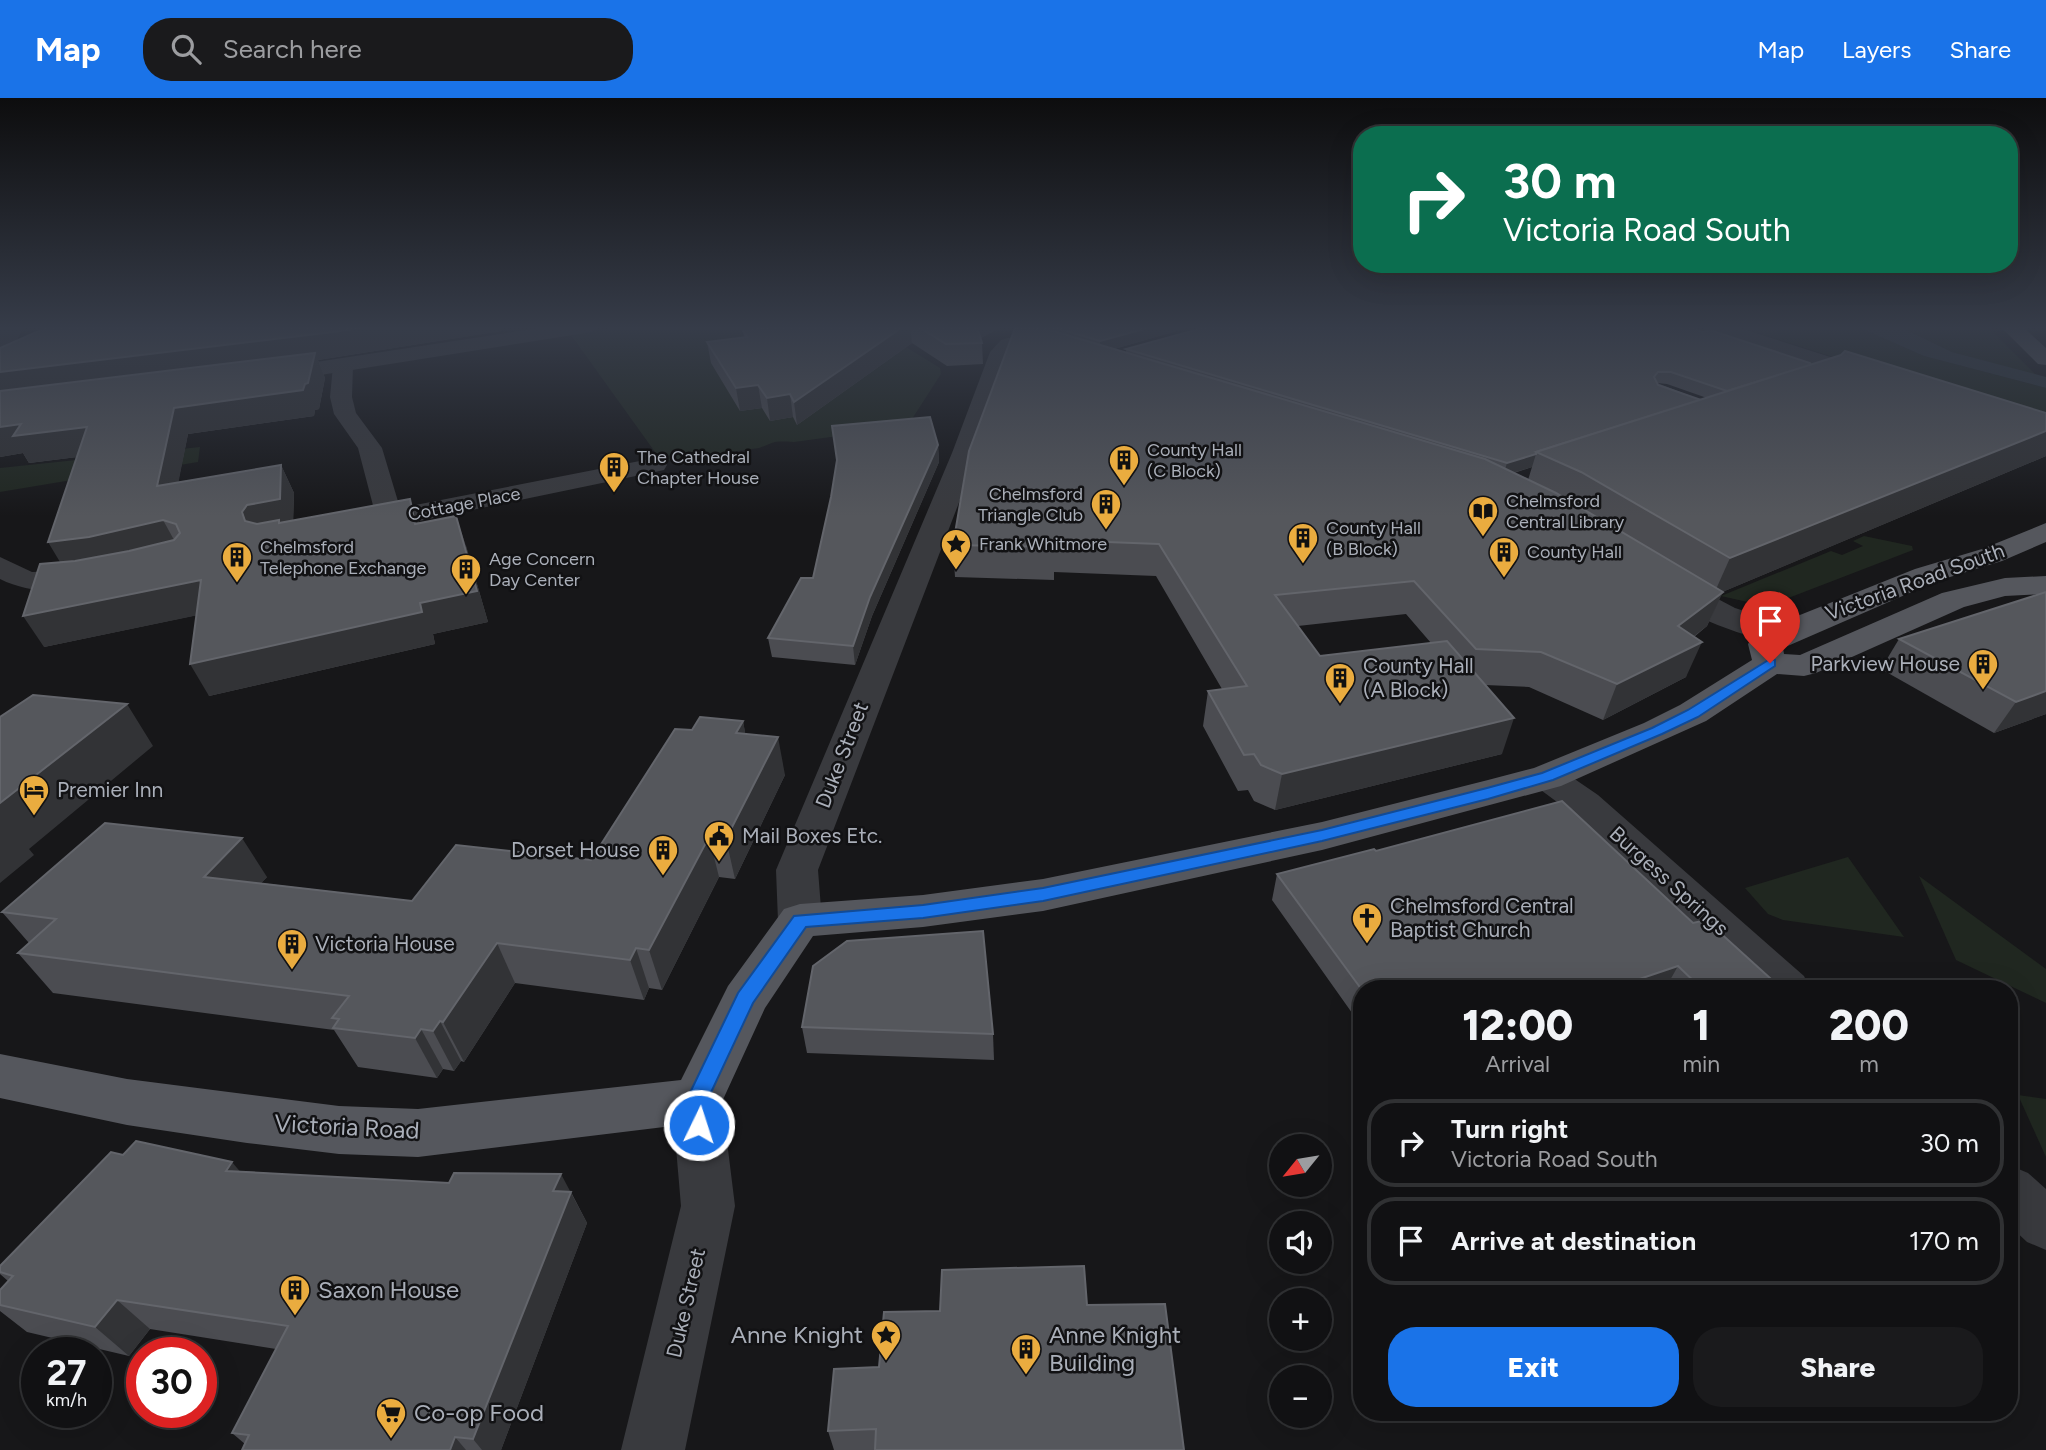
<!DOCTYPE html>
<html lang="en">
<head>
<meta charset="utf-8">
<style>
	:root { --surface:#111113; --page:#1a1a1c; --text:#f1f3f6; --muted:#9c9da0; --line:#303133; --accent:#1a73e8 }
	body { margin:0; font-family:Figtree,sans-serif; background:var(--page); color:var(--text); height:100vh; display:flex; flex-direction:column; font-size:26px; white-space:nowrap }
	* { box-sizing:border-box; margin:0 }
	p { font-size:23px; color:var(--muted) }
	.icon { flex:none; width:38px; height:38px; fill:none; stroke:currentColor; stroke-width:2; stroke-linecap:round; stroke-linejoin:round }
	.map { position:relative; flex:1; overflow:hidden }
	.details { position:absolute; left:1353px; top:882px; width:665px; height:441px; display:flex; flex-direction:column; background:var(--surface); border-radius:28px; box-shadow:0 7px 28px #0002,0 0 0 2px var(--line) }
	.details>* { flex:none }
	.hud { position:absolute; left:1353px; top:28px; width:665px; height:147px; border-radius:28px; box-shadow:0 7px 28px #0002,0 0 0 2px var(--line); background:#0b6e4f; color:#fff; overflow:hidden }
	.needle { width:46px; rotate:240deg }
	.tools { position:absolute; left:1269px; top:1036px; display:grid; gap:14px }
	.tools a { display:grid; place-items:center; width:63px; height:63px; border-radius:50%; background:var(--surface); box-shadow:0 7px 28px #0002,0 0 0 2px var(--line); font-size:35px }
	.speed { position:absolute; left:21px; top:1239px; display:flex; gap:14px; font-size:35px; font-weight:700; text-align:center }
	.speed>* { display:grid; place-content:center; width:91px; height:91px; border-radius:50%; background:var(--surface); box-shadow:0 7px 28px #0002,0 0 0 2px var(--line); line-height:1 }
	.speed small { font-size:18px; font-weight:400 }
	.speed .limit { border:10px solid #d22; background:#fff; color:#111 }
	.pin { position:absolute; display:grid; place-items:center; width:60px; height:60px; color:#fff; margin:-72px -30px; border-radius:50% 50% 50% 0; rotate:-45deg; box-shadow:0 0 7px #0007 }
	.pin .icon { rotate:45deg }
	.me { position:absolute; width:77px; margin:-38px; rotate:4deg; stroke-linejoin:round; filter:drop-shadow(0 0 5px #0008) }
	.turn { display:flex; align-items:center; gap:24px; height:147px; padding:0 35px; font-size:32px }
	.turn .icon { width:91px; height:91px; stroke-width:2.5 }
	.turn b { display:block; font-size:49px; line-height:60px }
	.eta { display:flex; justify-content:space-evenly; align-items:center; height:119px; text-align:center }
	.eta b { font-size:42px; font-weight:800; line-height:49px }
	.cta { display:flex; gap:14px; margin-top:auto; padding:14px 35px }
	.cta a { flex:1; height:80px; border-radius:28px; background:var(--accent); color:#fff; font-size:28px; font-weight:800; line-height:80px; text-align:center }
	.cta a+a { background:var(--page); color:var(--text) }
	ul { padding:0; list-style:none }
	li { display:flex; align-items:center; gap:21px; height:88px; margin:0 14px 10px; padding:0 21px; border:4px solid var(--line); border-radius:28px }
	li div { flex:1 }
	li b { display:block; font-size:26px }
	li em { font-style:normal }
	header { display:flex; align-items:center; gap:42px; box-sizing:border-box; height:98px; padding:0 35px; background:var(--accent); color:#fff }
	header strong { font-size:33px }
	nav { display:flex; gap:38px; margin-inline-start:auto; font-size:24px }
	.search { width:490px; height:63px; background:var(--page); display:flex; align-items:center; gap:18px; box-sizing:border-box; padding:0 24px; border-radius:28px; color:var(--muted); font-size:26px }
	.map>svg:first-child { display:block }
</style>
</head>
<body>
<header>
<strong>Map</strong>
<div class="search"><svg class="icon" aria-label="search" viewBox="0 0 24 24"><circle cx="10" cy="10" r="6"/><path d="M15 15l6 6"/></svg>Search here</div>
<nav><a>Map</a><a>Layers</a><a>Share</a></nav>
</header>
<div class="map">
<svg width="2046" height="1352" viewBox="0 0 2046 1352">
	<rect width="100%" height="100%" fill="#171719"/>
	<g fill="#202720">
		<path d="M620,228H888L898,244L940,270L941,276L910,324L898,330L794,344C773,343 778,343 759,350L664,363L660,361L571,237Z"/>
		<polygon points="1735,228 1856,228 1924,258 2046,290 2046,326"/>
		<polygon points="1898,228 1987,228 2036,277 1952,254"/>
		<polygon points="200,349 198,364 168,369 168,366 0,394 0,370"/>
		<polygon points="1864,438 1912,448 1913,452 1778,504 1752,505 1721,498 1831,453 1842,457 1863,448 1853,443"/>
		<polygon points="1848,759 1904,839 1783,822 1768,816 1745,790"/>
		<polygon points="1919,778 2046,871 2046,905 1956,862"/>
		<polygon points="2018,997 2046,1001 2046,1059"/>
	</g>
	<polygon fill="#2e373d" points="1856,228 1898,228 1952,254 2046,279 2046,290 1924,258"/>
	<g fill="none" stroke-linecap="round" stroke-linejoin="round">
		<g fill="#393a3e" fill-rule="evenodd">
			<polygon points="1704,228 1734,228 1877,274 1880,279 1877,284 1861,284 1706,232"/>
			<polygon points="343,262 350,264 353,268 352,299 356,315 382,350 400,410 655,360 664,362 667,367 664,372 655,374 390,429 368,433 358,431 355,425 358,419 375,415 358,350 334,316 330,299 333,268 336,264"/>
			<path d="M0,459L32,474L85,472L95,475L100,481L95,487C63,495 30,496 0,481Z"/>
			<polygon points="1547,667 1560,671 1598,697 1804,878 1810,891 1758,891 1572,715 1534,687 1529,679 1534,671"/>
			<polygon points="697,982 715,988 722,1003 735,1108 685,1352 621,1352 681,1108 672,1003 679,988"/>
			<polygon points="2009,1067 2028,1075 2046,1091 2046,1152 2027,1144 2009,1127"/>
		</g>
		<g fill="#393a3e" fill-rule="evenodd">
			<polygon points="552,228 602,228 592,234 270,285 262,283 259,278 262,273 270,271"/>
			<polygon points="1008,240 1042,242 1069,248 1073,252 1069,256 1062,258 1014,253 1011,255 978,355 818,772 822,823 816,835 800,840 784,835 778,823 776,772 952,355 990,254 1001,242"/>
			<path d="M1669,479L1680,481L1735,510L1794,529L1798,536L1794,543C1764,550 1671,513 1654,488L1658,481Z"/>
		</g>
		<g fill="#55575d" fill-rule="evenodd">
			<polygon points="2000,228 2022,228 2046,250 2046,267 2038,266"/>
			<polygon points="2046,425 2046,444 2002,463 1937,483 1783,550 1784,556 1800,557 1942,495 2005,480 2046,478 2046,496 2005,498 1964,509 1816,575 1804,578 1777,576 1706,623 1561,688 1322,752 1043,813 923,829 813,838 765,910 715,1019 697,1025 418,1059 339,1056 247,1045 127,1027 0,1000 0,956 127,981 339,1008 418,1011 681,982 728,888 784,811 800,806 923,797 1043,781 1322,724 1488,682 1534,670 1644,625 1680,607 1752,562 1748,546 1753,539 1770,529 1915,471 1982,451"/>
		</g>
	</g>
	<g fill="#4b4c51" fill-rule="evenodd">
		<polygon points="0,228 24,228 16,243 50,228 500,228 501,233 318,262 325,280 319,311 315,312 314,318 188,336 178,384 281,367 294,395 293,423 410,401 419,425 466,448 488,524 433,536 435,546 209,598 197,517 44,549 60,465 77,359 29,365 23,355 0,359"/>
		<polygon points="778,228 1003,228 981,240 982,245 983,266 947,268 912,245 797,327 793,319 770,323 762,310 740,313 711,265 707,244 744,239 743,233"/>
		<path d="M1028,228H1194L1114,251L1126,254V251L1811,267L2046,358L1722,494L1707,528L1694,539L1686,579L1603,622L1529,589L1485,587L1502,656L1275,712L1254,703L1248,692L1238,693L1203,628L1208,593L1222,591L1156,478L1054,474V482L955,479L953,447ZM1657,285L1667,286L1707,300L1701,302ZM1532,369L1528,382L1514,375ZM1406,516L1431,545L1320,558L1298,528Z"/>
		<polygon points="832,328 938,347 939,364 872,518 855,567 772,559 768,540 813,480 831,399 837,364"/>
		<polygon points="1899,541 2046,616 1994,635 1881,571"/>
		<polygon points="743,623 745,635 785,677 735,781 719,779 662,892 649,890 644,902 515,885 464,964 461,963 454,973 443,971 437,980 358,969 334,932 53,895 18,855 29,845 2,814 267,779 261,785 412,803 591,762 692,632"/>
		<polygon points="1376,753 1693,825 1782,891 1362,891 1362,929 1272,802 1277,776"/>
		<polygon points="802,929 993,936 994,962 807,955"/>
		<polygon points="123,1057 240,1073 571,1094 587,1125 501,1352 242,1352 245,1346 232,1335 276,1251 150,1231 129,1258 27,1234 0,1213 0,1192 8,1183 0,1176 0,1168"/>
		<polygon points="1087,1207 1184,1352 834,1352 828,1333 879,1269 940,1213"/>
	</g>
	<g fill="#323336">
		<polygon points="0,228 24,228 13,250 0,252"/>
		<polygon points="372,228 500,228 501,233 318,262 325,280 319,311 315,312 314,318 188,336 172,417 157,388 174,310 0,301 0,274"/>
		<polygon points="904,228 910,228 912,245 797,327 794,304"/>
		<polygon points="974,228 1003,228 975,243"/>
		<polygon points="1155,228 1194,228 1100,255 1100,243"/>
		<polygon points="758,287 762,310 740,313 736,290"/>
		<polygon points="790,296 793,319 770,323 767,300"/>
		<polygon points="21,326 87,329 102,356 29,365 23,355 0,359 0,329"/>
		<polygon points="2046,333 2046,358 1713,498 1730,460"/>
		<polygon points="938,347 939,364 872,518 855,567 853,548 870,499"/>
		<polygon points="1536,356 1532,369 1503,378 1507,365"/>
		<polygon points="281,367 294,395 293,430 256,444 242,414"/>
		<polygon points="410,401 421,430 415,426"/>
		<polygon points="456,418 466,448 488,524 433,536 435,546 209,598 190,566 420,505"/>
		<polygon points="163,422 179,451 66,474 48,444"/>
		<polygon points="201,482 218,513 44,549 23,518"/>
		<polygon points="1723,494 1707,528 1663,562 1678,528"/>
		<polygon points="1702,544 1686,579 1603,622 1617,586"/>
		<polygon points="2046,593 2046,616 1994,635 2016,604"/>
		<polygon points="127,606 153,648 29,751 34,757 0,785 0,705"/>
		<polygon points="1514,620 1502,656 1275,712 1282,676"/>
		<polygon points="743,623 750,661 736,635"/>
		<polygon points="778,639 785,677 735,781 726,741"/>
		<polygon points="709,739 719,779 662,892 649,852"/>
		<polygon points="242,740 267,779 231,818 204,779"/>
		<polygon points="497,845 515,885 464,964 443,924"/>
		<polygon points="636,850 649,890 644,902 630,862"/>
		<polygon points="1678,868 1665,891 1610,891"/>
		<polygon points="440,923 461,963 454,973 433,933"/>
		<polygon points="421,931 443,971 437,980 415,940"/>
		<polygon points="232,1064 258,1095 226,1073"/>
		<polygon points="561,1076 587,1125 501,1352 482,1352 473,1341 553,1093"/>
		<polygon points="117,1202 150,1231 129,1258 95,1229"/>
		<polygon points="455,1339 466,1352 450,1352"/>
	</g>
	<g fill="#55575c" stroke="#63656b" stroke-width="2">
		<polygon points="50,228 372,228 333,234 0,274 0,250"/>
		<polygon points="778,228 904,228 794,304 790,296 767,300 758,287 736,290 707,244 747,239 743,233"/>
		<polygon points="917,228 977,228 982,245 946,246"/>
		<polygon points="1030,228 1155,228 1100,243 1060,231"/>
		<polygon points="1210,228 1686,228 1703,234 1710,232 1810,265 1811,267 1727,293 1671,274 1658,274 1654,279 1658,287 1701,302 1536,354 1536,356 1507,365 1126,251"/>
		<polygon points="1015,230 1050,232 1485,361 1556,395 1723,494 1678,528 1702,544 1617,586 1541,554 1476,551 1414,483 1275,497 1320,558 1447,543 1514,620 1282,676 1261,667 1254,656 1244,657 1208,593 1247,588 1159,446 1055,442 1055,449 953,447 969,353"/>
		<polygon points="1845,253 2046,315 2046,333 1730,460 1581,374 1536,354 1841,257"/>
		<polygon points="315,255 308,285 305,286 303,292 174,310 157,388 281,367 280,401 247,407 242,414 245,423 257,426 279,422 279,425 410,401 415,426 456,418 477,493 420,505 422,514 190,566 201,482 23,518 40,466 75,463 129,453 174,442 180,435 176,426 163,422 89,439 48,444 87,329 13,338 21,326 0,329 0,293"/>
		<polygon points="930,319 938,347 870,499 853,548 768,540 801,480 813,480 831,399 837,362 832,328"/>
		<polygon points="2046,494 2046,593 2016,604 1899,541"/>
		<polygon points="33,597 127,606 0,705 0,619"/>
		<polygon points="700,619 743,623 736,635 778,639 726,741 709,739 649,852 636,850 630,862 497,845 443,924 440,923 433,933 421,931 415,940 333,930 339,921 332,920 349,898 18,855 56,821 2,814 105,725 242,740 204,779 412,803 456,747 591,762 675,631 692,632"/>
		<polygon points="1562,703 1693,825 1706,822 1782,891 1702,891 1678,868 1610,891 1362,891 1362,892 1277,776 1374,751 1376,753"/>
		<polygon points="983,833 993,936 802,929 813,868 847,843"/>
		<polygon points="136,1043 232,1064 226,1073 449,1085 454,1075 561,1076 553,1093 571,1094 473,1341 455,1339 450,1352 242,1352 249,1337 232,1335 288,1228 117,1202 95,1229 0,1207 0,1192 13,1178 0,1174 0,1168 111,1054 123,1057"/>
		<polygon points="1084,1168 1087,1207 1165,1206 1184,1352 875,1352 876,1331 828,1333 834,1271 879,1269 884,1214 940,1213 942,1172"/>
	</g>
	<linearGradient id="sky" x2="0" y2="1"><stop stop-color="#0d0d0e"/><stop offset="0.55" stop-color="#363c49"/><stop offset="1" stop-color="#363c49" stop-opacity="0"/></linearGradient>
	<rect width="2046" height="418" fill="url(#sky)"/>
	<polygon fill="#1a73e8" stroke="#114b97" stroke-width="2" points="1770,561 1775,562 1775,568 1698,619 1662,636 1553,682 1488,701 1322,743 1043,803 923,820 806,829 753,905 707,1003 710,1027 707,1034 699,1036 691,1034 686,1003 738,895 794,818 923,807 1043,790 1322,732 1487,690 1542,675 1652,630 1688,612"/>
	<defs>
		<g id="building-pin" transform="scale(1.575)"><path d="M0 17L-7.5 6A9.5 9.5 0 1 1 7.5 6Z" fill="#eaac3f" stroke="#121214"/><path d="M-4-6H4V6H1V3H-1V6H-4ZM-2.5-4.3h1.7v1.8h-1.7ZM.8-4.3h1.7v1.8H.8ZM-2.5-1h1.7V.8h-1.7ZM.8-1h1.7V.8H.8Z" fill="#111"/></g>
		<g id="library-pin" transform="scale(1.575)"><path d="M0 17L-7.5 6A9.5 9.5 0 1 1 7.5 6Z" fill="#eaac3f" stroke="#121214"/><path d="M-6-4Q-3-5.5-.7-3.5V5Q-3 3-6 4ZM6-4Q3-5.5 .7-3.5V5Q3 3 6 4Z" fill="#111"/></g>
		<g id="sight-pin" transform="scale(1.575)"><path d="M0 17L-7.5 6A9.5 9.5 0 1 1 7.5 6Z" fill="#eaac3f" stroke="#121214"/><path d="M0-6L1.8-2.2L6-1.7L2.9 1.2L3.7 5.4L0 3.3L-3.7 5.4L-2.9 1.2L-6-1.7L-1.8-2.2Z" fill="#111"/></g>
		<g id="hotel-pin" transform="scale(1.575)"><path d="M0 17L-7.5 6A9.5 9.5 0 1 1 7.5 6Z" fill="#eaac3f" stroke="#121214"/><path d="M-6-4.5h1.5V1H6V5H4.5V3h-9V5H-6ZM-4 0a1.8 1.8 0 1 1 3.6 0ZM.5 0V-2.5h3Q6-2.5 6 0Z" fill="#111"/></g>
		<g id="civic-pin" transform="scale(1.575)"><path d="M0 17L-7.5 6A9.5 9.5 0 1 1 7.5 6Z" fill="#eaac3f" stroke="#121214"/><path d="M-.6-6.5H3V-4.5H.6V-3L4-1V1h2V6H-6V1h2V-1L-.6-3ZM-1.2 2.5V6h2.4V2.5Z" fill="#111"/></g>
		<g id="church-pin" transform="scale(1.575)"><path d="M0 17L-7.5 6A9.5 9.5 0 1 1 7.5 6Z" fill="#eaac3f" stroke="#121214"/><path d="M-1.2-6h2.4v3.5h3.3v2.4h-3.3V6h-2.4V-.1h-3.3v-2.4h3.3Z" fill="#111"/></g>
		<g id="supermarket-pin" transform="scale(1.575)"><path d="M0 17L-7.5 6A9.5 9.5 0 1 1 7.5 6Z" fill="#eaac3f" stroke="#121214"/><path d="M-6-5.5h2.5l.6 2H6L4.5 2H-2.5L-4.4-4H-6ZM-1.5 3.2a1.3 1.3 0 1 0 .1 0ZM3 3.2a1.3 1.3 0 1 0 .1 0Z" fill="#111"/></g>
	</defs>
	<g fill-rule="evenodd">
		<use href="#building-pin" x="1124" y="362"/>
		<use href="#building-pin" x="614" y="369"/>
		<use href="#building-pin" x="1106" y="406"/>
		<use href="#library-pin" x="1483" y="413"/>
		<use href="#building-pin" x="1303" y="440"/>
		<use href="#sight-pin" x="956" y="446"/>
		<use href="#building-pin" x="1504" y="454"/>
		<use href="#building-pin" x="237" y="459"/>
		<use href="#building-pin" x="466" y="471"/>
		<use href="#building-pin" x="1983" y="566"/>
		<use href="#building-pin" x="1340" y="580"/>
		<use href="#hotel-pin" x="34" y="692"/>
		<use href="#civic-pin" x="719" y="738"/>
		<use href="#building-pin" x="663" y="752"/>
		<use href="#church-pin" x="1367" y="820"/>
		<use href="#building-pin" x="292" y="846"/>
		<use href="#building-pin" x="295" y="1192"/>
		<use href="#sight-pin" x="886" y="1237"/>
		<use href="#building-pin" x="1026" y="1251"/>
		<use href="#supermarket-pin" x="391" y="1315"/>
	</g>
	<g text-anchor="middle" stroke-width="5" stroke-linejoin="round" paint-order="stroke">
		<g font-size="18" fill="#aaafb9" stroke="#121214" text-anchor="start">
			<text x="1147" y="358">County Hall<tspan x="1147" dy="21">(C Block)</tspan></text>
			<text x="637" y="365">The Cathedral<tspan x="637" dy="21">Chapter House</tspan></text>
			<text x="1083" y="402" text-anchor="end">Chelmsford<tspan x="1083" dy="21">Triangle Club</tspan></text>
			<text x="1506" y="409">Chelmsford<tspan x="1506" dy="21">Central Library</tspan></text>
			<text x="1326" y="436">County Hall<tspan x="1326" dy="21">(B Block)</tspan></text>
			<text x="979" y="452">Frank Whitmore</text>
			<text x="260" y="455">Chelmsford<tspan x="260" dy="21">Telephone Exchange</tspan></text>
			<text x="1527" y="460">County Hall</text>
			<text x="489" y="467">Age Concern<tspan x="489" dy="21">Day Center</tspan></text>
		</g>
		<g font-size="18" fill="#aaafb9" stroke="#121214">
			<text transform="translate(464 406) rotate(-11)" y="6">Cottage Place</text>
		</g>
		<g font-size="21" fill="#aaafb9" stroke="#121214">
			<text transform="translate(1915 484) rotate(-20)" y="7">Victoria Road South</text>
			<text transform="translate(842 657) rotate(-69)" y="7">Duke Street</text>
			<text transform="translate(1669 783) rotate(42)" y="7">Burgess Springs</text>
			<text transform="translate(686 1205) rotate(-77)" y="7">Duke Street</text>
		</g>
		<g font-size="21" fill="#aaafb9" stroke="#121214" text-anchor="start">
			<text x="1960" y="573" text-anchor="end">Parkview House</text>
			<text x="1363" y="575">County Hall<tspan x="1363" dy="24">(A Block)</tspan></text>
			<text x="57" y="699">Premier Inn</text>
			<text x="742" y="745">Mail Boxes Etc.</text>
			<text x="640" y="759" text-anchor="end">Dorset House</text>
			<text x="1390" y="815">Chelmsford Central<tspan x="1390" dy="24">Baptist Church</tspan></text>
			<text x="315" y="853">Victoria House</text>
		</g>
		<g font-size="24" fill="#aaafb9" stroke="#121214">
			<text transform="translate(347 1029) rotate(3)" y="8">Victoria Road</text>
		</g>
		<g font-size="24" fill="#aaafb9" stroke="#121214" text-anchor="start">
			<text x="318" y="1200">Saxon House</text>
			<text x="863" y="1245" text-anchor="end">Anne Knight</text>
			<text x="1049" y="1245">Anne Knight<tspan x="1049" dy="28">Building</tspan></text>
			<text x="414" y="1323">Co-op Food</text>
		</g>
	</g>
</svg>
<div class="tools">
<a><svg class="needle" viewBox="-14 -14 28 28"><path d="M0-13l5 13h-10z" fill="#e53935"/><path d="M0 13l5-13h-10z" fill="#9c9da0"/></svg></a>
<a><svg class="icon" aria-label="sound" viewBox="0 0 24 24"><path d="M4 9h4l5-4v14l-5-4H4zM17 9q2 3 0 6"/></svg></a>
<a>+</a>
<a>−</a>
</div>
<div class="speed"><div>27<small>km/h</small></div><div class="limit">30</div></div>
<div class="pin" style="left:1770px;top:565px;background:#d93025"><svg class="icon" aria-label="arrive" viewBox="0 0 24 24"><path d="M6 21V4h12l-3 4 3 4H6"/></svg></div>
<svg class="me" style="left:699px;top:1027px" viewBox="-20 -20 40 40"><circle r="17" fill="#1a73e8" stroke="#fff" stroke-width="3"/><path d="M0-11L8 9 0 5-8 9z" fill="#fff"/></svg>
<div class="hud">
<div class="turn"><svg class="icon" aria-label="right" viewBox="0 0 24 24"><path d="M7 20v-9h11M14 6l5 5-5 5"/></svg><div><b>30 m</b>Victoria Road South</div></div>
</div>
<section class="details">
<div class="eta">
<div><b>12:00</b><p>Arrival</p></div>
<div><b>1</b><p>min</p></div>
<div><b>200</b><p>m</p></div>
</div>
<ul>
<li><svg class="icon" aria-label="right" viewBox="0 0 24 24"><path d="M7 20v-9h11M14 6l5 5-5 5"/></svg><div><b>Turn right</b><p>Victoria Road South</p></div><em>30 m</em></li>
<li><svg class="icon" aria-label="arrive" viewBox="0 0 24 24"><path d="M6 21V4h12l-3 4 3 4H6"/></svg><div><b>Arrive at destination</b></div><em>170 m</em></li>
</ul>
<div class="cta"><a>Exit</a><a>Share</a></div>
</section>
</div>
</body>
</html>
